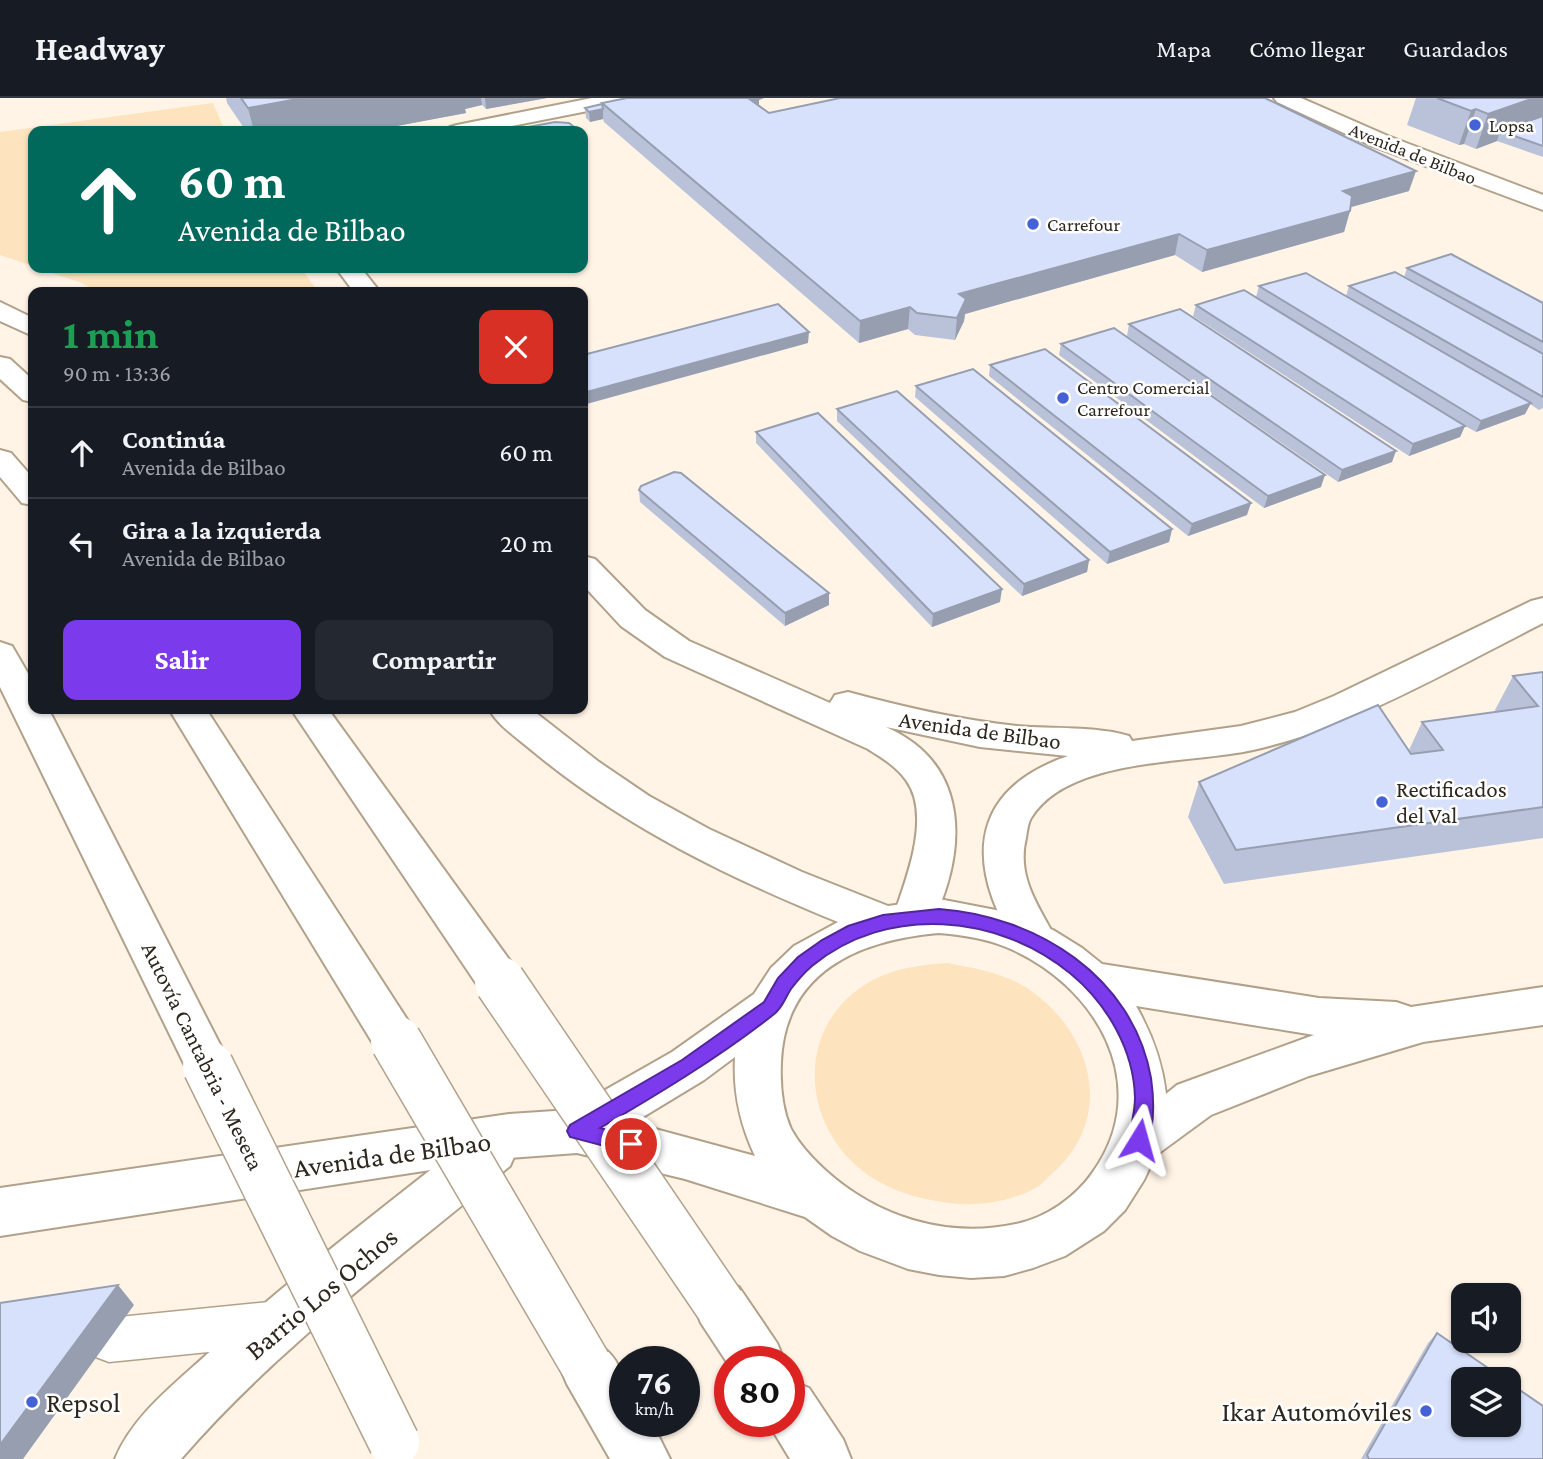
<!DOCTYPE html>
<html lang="es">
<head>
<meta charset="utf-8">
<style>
	:root { --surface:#171b24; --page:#242831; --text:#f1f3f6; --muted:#9ea1a6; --line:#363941; --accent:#7c3aed }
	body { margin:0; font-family:"Crimson Pro",serif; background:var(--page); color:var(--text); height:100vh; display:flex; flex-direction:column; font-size:26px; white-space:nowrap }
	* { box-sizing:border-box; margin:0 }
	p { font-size:23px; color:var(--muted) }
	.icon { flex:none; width:38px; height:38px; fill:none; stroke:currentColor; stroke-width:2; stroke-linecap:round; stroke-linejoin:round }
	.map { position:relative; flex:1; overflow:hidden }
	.details { position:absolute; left:28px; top:189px; width:560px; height:427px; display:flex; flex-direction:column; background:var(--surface); border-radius:14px; box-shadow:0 2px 5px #0004 }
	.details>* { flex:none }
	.top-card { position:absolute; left:28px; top:28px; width:560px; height:147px; border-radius:14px; box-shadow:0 2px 5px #0004; background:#00695c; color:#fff; overflow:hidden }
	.buttons { position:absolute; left:1451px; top:1185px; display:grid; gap:14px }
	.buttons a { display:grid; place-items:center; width:70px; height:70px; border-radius:14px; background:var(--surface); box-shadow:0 2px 5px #0004; font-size:35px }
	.speed { position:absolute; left:609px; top:1248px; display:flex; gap:14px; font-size:35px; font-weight:700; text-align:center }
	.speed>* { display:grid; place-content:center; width:91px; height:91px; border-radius:50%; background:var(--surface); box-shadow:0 2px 5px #0004; line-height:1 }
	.speed small { font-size:18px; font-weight:400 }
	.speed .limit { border:10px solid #d22; background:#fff; color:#111 }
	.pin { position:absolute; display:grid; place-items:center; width:60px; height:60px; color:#fff; margin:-30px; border:4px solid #fff; border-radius:50%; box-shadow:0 2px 7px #0007 }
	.me { position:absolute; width:77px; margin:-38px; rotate:8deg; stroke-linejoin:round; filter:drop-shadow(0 0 5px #0008) }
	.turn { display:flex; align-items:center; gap:24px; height:147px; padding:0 35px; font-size:32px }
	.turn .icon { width:91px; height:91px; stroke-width:2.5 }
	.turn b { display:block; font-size:49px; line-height:60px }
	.round { display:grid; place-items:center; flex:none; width:74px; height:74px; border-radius:14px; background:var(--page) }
	.headline { display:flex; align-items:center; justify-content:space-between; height:119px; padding:0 35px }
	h1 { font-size:42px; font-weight:700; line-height:52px; color:#1e9e55 }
	.cta { display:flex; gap:14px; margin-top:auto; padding:14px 35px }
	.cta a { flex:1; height:80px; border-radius:14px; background:var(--accent); color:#fff; font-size:28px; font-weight:700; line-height:80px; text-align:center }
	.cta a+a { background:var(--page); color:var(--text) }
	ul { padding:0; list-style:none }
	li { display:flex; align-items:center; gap:21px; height:91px; padding:0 35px; border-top:2px solid var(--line) }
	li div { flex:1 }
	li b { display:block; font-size:26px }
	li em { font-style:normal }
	header { display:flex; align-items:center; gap:42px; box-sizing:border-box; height:98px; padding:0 35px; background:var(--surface); border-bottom:2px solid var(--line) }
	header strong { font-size:33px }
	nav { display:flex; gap:38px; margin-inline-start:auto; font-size:24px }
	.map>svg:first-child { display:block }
</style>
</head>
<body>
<header>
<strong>Headway</strong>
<nav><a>Mapa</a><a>Cómo llegar</a><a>Guardados</a></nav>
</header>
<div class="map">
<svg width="1543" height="1361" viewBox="0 0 1543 1361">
	<rect width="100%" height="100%" fill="#fff4e6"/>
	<g fill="#fee3bf">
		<polygon points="213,5 225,33 33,33 33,168 0,157 0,34"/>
		<polygon points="37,170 301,170 318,194 100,194 79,184"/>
		<path d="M947,865C975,870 1003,875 1027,890C1092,933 1116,1018 1054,1074C1049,1078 1044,1084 1039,1088C1007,1107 967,1110 931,1102C909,1098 887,1090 868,1077C799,1028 794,926 871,883C895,870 920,867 947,865Z"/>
	</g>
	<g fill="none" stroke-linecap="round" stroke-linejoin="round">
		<g stroke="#b2a18a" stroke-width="3">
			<polygon id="lane" points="279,1203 294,1210 301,1225 294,1240 279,1247 109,1264 93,1258 87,1242 93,1226 109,1220"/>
		</g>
		<g stroke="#b2a18a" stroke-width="4">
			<g id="street">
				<polygon points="592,0 633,0 630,4 623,6 487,33 446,33 450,29 457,27"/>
				<polygon points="1274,0 1301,0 1388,38 1543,97 1543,112 1372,48 1277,4"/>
				<polygon points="336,170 361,170 380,194 354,194"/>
				<path d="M583,458L595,461L645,512L689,543L830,605L835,597L848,594C903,609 960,622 1017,628C1052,631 1096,628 1129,638L1132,643L1241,628L1295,614L1334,598L1531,503L1543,500V525C1452,571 1352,630 1253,652C1190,666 1068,659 1031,720C1028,725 1027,733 1026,740C1016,780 1040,810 1057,843L1051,855L1036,860L1021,855C967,774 963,694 1068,658L980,649L886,629C973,667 967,758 929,831L914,836L899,831L893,819C906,782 932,717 906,682C896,668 882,660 868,651L665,559L621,528L583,487Z"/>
				<path d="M493,1030L510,1036L517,1052L510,1068C398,1161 277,1250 181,1361H115C132,1319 172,1288 205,1258C291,1179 384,1109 476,1036Z"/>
			</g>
		</g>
		<g stroke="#b2a18a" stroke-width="4">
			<g id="highway">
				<polygon points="0,204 33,220 33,238 0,223"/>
				<polygon points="0,259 10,261 33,282 33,304 23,302 0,281"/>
				<polygon points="0,352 11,355 33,380 33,407 22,405 0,379"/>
				<polygon points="0,544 12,548 33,584 33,611 48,611 52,618 231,968 224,982 208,988 192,982 0,589"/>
				<polygon points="169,611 206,611 412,929 419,943 412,957 396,962 380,957"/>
				<polygon points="291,611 328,611 516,871 522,884 516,897 500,902 484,897"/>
				<path d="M489,611H531L599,664L649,698L709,731L802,774L888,808L939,801L1006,814L1053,832L1082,850L1102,866L1319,900L1396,904L1411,909L1543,889V927L1423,944L1309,978L1211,1017L1155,1058L1144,1082L1125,1112L1104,1133L1065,1158L1033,1170L1004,1178L971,1180L939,1177L908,1171L860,1153L832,1138L805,1119L685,1081L577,1055L509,1060L0,1138V1090L509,1016L570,1012L672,954L754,896L771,870L794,848L838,824C730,780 626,730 535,655C520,642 498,628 489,611ZM939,835C962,837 985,840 1006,849C1096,886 1155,987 1093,1074C1076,1099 1046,1120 1016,1126C946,1141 877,1119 825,1072C813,1061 799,1046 791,1031C782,1011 780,986 781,964C785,873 859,842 939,835ZM1136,908L1314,937L1177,987L1166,996C1162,963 1152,936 1136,908ZM735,959C733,995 740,1026 755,1058L633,1025L704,982Z"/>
				<polygon points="720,1181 739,1189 777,1245 785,1264 730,1264 730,1269 701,1225 694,1207 701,1189"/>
				<path d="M586,1240C626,1256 625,1285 625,1323H651L670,1361H610L567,1286L559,1267L567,1248Z"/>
				<polygon points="789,1282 809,1290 843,1341 851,1361 790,1361 767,1323 789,1323"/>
			</g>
		</g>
		<use href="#lane" fill="#fff" fill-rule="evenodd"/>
		<use href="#street" fill="#fff" fill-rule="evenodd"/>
		<use href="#highway" fill="#fff" fill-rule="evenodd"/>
		<g stroke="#b2a18a" stroke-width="53" stroke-linecap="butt">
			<g id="highway-bridge">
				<polyline points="500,884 720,1207"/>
				<polyline points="396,943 586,1267"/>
				<polyline points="208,968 394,1344"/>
			</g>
		</g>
		<use href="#highway-bridge" stroke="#fff" stroke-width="50"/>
	</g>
	<g fill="#b9c2d9">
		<polygon points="226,0 547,0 486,11 482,7 465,11 466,15 370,33 246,33 227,5"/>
		<polygon points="627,0 764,0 759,2 759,7 769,15 1409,93 1351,109 1344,134 1202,174 1175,157 965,216 964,223 955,242 915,237 908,231 859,245 604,24 603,21 590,24 586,20 585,10 602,6 602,5"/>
		<polygon points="1416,0 1543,0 1543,59 1497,43 1476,51 1464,46 1459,47 1407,27"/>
		<polygon points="1407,170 1543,205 1543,310 1539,312 1530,306 1525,316 1476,334 1465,328 1460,339 1409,358 1193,218 1196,207 1256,199 1259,188 1346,198 1349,188 1404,179"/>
		<polygon points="1129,226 1392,364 1338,384 1127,238"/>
		<polygon points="1061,246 1321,389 1264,410 1059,257"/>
		<polygon points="990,267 1247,417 1188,438 989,278"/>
		<polygon points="916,288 1172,431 1169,444 1107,466 915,299"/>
		<polygon points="837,311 1089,462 1087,474 1022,498 837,323"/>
		<polygon points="756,334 1000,504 932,529 756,345"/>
		<polygon points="639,392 829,495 829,507 785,528 640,404"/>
		<polygon points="1543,574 1543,740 1224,786 1188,719 1199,684 1409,652 1422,624 1496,614 1495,612 1513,578"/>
		<polygon points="1437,1235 1543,1361 1361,1361 1428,1245"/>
	</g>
	<g fill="#969eb0">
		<polygon points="303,0 481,0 482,7 465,11 466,15 370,33 254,33 248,10"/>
		<polygon points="485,0 547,0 486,11"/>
		<polygon points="733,0 764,0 759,2 759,17"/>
		<polygon points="1534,0 1543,0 1543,27 1500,33 1497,43 1476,51 1488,16"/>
		<polygon points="603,11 603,21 590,24 589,14"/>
		<polygon points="1476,11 1464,46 1459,47 1471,13"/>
		<polygon points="1416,73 1409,93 1337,113 1343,93"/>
		<polygon points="1350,113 1344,134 1202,174 1207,152"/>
		<polygon points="1179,136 1175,157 965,216 964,223 955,242 959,196"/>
		<polygon points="910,209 908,231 859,245 860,223"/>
		<polygon points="809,234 808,245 583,307 583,295"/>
		<polygon points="1531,305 1525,316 1476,334 1481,323"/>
		<polygon points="1465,328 1460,339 1409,358 1413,346"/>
		<polygon points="1396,353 1392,364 1338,384 1342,372"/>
		<polygon points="1325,377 1321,389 1264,410 1268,398"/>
		<polygon points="1251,405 1247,417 1188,438 1192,426"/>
		<polygon points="1172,431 1169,444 1107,466 1110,454"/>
		<polygon points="1089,462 1087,474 1022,498 1024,486"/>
		<polygon points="1002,491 1000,504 932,529 933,516"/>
		<polygon points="829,495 829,507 785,528 785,515"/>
		<polygon points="118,1187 134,1207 23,1361 0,1361 0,1347"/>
	</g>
	<g fill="#d7e1fc" stroke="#969eb0" stroke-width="2">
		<polygon points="241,0 303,0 248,10"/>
		<polygon points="627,0 748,0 769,15 840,0 1265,0 1416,73 1343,93 1352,98 1350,113 1207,152 1179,136 959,196 966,201 957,220 917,215 910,209 860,223 602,5"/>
		<polygon points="1437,0 1534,0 1488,16 1476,11 1471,13"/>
		<polygon points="602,6 603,11 589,14 585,10"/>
		<polygon points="1543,18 1543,48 1500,33"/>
		<polygon points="555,24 569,25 579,33 507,33"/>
		<polygon points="1451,156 1543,205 1543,244 1407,170"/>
		<polygon points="1395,174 1543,256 1543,299 1349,188"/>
		<polygon points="1306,175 1531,305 1481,323 1259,188"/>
		<polygon points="1244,192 1465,328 1413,346 1196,207"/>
		<polygon points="778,206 809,234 583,295 583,257"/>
		<polygon points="1180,211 1396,353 1342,372 1129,226"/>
		<polygon points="1114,230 1325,377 1268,398 1061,246"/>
		<polygon points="1045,251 1251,405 1192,426 990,267"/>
		<polygon points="973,271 1172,431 1110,454 916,288"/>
		<polygon points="897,293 1089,462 1024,486 837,311"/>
		<polygon points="818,315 1002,491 933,516 756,334"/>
		<polygon points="674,374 681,375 829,495 785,515 639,392 641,388"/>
		<polygon points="1543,574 1543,709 1236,752 1199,684 1378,607 1411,656 1443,652 1422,624 1538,608 1513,578"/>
		<polygon points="118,1187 0,1347 0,1205"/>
		<polygon points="1437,1235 1504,1281 1463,1281 1463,1326 1508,1326 1508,1284 1543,1308 1543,1361 1369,1361 1367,1357"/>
	</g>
	<path fill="#7c3aed" stroke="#51269a" stroke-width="2" d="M939,811C1036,818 1133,878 1151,980C1154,1001 1155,1028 1146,1048L1139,1051L1132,1048L1129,1042C1131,1028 1135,1013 1135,1000C1134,952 1107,906 1071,876C999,816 887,806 812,868C805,874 797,883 791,891C785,900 782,911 773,917C718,960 660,995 600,1030L638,1040L641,1046L638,1052L631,1055L570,1039L567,1033L570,1027L682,962L764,904L778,880L798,859L822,842L848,828L883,817Z"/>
	<g fill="#4462d5" stroke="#fff" stroke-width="2.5">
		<circle cx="1475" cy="27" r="7"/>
		<circle cx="1033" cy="126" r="7"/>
		<circle cx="1063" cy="300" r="7"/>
		<circle cx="1382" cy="704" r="7"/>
		<circle cx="32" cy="1304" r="7"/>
		<circle cx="1426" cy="1313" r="7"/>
	</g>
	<g text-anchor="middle" stroke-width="5" stroke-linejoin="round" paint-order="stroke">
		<g font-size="19" fill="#2e271e" stroke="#fff" text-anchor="start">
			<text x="1489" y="34">Lopsa</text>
			<text x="1047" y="133">Carrefour</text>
			<text x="1077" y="296">Centro Comercial<tspan x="1077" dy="22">Carrefour</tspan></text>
		</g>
		<g font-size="19" fill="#2e271e" stroke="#fff">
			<text transform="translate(1413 55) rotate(22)" y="7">Avenida de Bilbao</text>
		</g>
		<g font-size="23" fill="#2e271e" stroke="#fff">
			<text transform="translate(980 632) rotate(8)" y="8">Avenida de Bilbao</text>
			<text transform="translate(203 958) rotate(64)" y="8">Autovía Cantabria - Meseta</text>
		</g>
		<g font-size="23" fill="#2e271e" stroke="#fff" text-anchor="start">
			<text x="1396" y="699">Rectificados<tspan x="1396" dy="26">del Val</tspan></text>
		</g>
		<g font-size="28" fill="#2e271e" stroke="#fff">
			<text transform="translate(392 1056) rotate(-8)" y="10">Avenida de Bilbao</text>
			<text transform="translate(321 1195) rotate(-40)" y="10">Barrio Los Ochos</text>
		</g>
		<g font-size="28" fill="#2e271e" stroke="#fff" text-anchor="start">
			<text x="46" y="1314">Repsol</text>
			<text x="1412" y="1323" text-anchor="end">Ikar Automóviles</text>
		</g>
	</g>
</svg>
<div class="buttons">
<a><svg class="icon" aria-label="sound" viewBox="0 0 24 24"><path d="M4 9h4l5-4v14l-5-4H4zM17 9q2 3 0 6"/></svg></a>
<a><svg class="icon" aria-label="layers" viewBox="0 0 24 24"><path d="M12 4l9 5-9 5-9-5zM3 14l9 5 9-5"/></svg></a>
</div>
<div class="speed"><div>76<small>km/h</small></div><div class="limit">80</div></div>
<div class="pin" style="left:631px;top:1046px;background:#d93025"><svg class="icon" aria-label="arrive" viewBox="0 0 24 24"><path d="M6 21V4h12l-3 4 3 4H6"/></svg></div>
<svg class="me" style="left:1139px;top:1042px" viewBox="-20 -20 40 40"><path d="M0-17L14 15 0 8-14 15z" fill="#7c3aed" stroke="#fff" stroke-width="4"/></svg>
<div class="top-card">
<div class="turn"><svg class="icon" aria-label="ahead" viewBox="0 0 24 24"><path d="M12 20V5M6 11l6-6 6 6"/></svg><div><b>60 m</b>Avenida de Bilbao</div></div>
</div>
<section class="details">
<div class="headline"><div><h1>1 min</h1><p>90 m · 13:36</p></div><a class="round" style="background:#d93025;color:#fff"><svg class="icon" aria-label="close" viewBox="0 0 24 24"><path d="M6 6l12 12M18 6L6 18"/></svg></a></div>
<ul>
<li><svg class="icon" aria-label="ahead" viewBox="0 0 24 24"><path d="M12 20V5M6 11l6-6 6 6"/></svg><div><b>Continúa</b><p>Avenida de Bilbao</p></div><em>60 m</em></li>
<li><svg class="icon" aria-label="left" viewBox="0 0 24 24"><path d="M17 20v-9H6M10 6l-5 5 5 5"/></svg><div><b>Gira a la izquierda</b><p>Avenida de Bilbao</p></div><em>20 m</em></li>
</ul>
<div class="cta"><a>Salir</a><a>Compartir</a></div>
</section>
</div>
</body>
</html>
